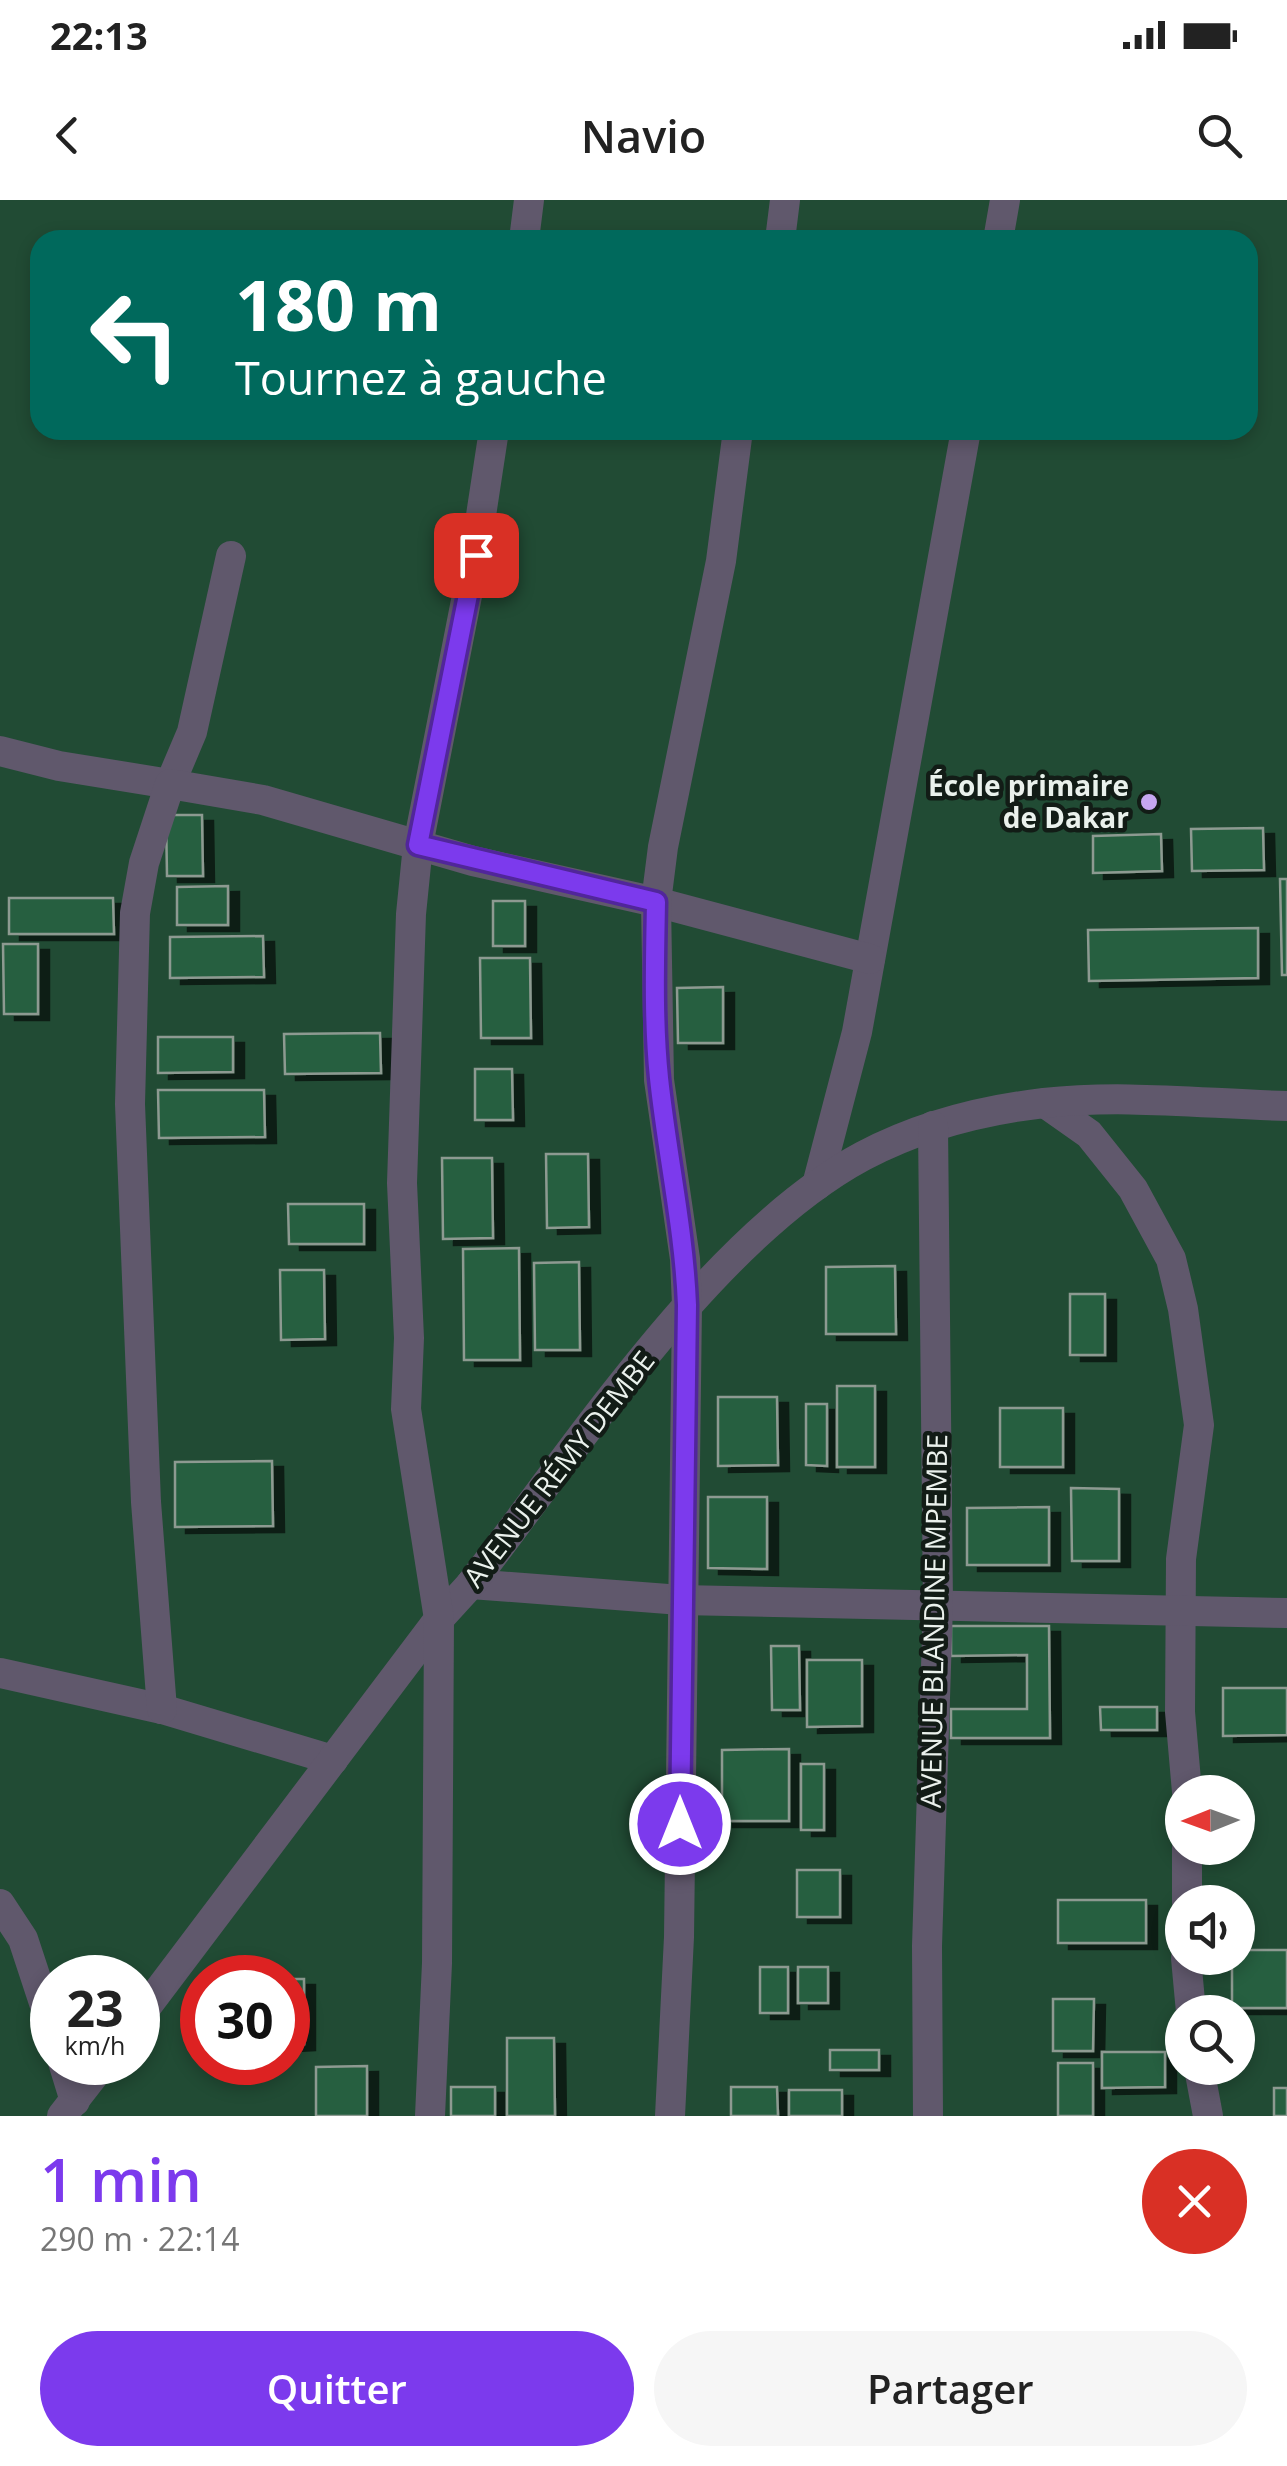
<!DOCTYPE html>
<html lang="fr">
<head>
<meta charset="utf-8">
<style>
	:root { --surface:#fff; --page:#f6f6f6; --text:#222; --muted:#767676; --accent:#7c3aed }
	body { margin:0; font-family:"Open Sans",sans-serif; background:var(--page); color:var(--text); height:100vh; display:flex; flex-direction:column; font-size:38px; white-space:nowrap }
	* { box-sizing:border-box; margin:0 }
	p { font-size:32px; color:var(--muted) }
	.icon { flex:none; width:55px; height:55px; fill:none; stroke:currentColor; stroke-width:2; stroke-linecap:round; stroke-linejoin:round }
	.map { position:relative; height:1916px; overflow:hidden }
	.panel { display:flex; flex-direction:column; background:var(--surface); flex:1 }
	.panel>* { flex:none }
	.banner { position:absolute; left:30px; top:30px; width:1228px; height:210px; border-radius:30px; box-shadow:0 5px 15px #0003; background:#00695c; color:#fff; overflow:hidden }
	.needle { width:65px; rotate:269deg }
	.tools { position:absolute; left:1165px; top:1575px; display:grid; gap:20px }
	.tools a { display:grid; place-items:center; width:90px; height:90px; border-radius:50%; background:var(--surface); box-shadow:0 5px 15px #0003; font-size:50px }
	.speed { position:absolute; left:30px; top:1755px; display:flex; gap:20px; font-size:50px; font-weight:700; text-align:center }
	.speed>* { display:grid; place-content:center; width:130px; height:130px; border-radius:50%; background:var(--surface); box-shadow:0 5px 15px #0003; line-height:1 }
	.speed small { font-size:25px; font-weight:400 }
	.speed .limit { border:15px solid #d22; background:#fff; color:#111 }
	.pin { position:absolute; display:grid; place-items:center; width:85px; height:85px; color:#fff; margin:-42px; border-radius:20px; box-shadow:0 5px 15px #0006 }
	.me { position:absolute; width:110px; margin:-55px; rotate:0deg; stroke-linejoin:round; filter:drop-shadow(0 0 8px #0008) }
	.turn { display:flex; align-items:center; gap:35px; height:210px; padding:0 40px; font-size:45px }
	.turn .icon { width:130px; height:130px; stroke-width:2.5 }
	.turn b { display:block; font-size:70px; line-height:85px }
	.round { display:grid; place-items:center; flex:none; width:105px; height:105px; border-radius:52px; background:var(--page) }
	.head { display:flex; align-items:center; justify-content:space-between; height:170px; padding:0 40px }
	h1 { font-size:60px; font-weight:600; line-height:75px; color:var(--accent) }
	.action { display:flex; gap:20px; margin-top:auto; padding:20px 40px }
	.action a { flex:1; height:115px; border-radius:60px; background:var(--accent); color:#fff; font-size:40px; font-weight:600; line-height:115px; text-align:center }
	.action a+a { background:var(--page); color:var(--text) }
	.status { display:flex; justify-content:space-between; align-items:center; height:70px; padding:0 50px; background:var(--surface); direction:ltr }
	.status svg { height:28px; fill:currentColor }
	header { display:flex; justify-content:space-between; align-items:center; height:130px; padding:0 40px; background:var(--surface); font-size:45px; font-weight:600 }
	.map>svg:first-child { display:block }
</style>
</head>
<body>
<div class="status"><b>22:13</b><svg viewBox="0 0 49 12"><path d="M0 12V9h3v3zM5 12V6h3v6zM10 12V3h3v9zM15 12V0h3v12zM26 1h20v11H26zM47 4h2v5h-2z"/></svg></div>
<header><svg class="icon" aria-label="back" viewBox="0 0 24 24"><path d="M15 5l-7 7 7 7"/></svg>Navio<svg class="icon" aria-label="search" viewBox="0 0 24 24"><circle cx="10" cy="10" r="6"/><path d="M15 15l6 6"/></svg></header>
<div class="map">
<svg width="1287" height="1916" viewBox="0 0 1287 1916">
	<defs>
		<filter id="shadow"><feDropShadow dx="11" dy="6" stdDeviation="0" flood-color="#0009"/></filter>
	</defs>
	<rect width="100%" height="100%" fill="#1b251f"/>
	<path fill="#214b34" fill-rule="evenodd" d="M0,0H1287V1916H0ZM40,40H1248V230H40ZM1182,1592H1238V1648H1182ZM1182,1702H1238V1758H1182ZM52,1778H138V1862H52ZM202,1778H288V1862H202ZM1182,1812H1238V1868H1182Z"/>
	<g fill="#285f41" stroke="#8d9a91" stroke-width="2.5" filter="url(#shadow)">
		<polygon points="166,615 202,615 203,676 167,676"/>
		<polygon points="1263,628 1264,670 1192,671 1191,629"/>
		<polygon points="1161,634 1162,671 1093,673 1093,636"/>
		<polygon points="1280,679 1287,679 1287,775 1282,775"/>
		<polygon points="228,686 228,725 177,725 177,687"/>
		<polygon points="9,698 113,698 114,734 9,734"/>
		<rect x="493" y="701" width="32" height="45"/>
		<polygon points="1258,728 1258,778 1089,781 1088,730"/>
		<polygon points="263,736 264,777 170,778 170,737"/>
		<polygon points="3,744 38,744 38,814 4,814"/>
		<polygon points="480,758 530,758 531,838 481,838"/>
		<polygon points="723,787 723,843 678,843 677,788"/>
		<polygon points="380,833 381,873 285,874 284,834"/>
		<polygon points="158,837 233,837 233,872 158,873"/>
		<polygon points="475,869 512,869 513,920 475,920"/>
		<polygon points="158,890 264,890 265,937 159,938"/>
		<polygon points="546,954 588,954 589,1027 547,1028"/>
		<polygon points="442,958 492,958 493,1038 443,1039"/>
		<polygon points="288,1004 364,1004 364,1044 289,1044"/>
		<polygon points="519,1048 520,1160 464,1160 463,1049"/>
		<polygon points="579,1062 580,1150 535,1150 534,1063"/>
		<polygon points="895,1066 896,1134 826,1134 826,1067"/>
		<polygon points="280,1070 324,1070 325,1139 281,1140"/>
		<rect x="1070" y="1094" width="35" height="61"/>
		<rect x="837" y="1186" width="38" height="81"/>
		<polygon points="718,1197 777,1197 778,1265 718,1266"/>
		<polygon points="806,1204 827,1204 827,1266 806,1265"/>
		<rect x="1000" y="1208" width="63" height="59"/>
		<polygon points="272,1261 273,1326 175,1327 175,1262"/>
		<polygon points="1071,1288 1119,1289 1119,1361 1072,1361"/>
		<polygon points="708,1297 767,1297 767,1369 708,1368"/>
		<polygon points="1049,1307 1049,1365 967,1365 967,1308"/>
		<polygon points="951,1426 1049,1426 1050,1538 951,1538 951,1509 1027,1509 1027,1455 951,1456"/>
		<polygon points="771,1446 799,1446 800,1510 772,1510"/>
		<polygon points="807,1460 862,1460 862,1526 807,1527"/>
		<polygon points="1223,1488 1287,1488 1287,1535 1223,1536"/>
		<polygon points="1100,1507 1157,1507 1157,1530 1101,1530"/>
		<polygon points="789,1549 789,1621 722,1621 722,1550"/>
		<rect x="801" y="1564" width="23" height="66"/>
		<rect x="797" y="1670" width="43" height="47"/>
		<rect x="1058" y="1700" width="88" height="43"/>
		<polygon points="1238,1750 1287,1750 1287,1808 1232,1808 1232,1758 1238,1758"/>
		<rect x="760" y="1767" width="28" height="46"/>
		<rect x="798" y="1767" width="30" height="36"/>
		<polygon points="288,1779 304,1779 304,1844 288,1845"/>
		<polygon points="1053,1799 1094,1799 1093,1851 1053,1851"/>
		<polygon points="507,1838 554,1838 555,1916 507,1916"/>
		<rect x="830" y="1850" width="49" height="20"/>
		<polygon points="1102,1852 1165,1852 1165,1887 1102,1888"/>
		<rect x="1058" y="1863" width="35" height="53"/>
		<polygon points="367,1866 367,1916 316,1916 316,1867"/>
		<rect x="451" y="1887" width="44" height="29"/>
		<polygon points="731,1887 777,1887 778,1916 731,1916"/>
		<rect x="1274" y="1888" width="13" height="28"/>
		<rect x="789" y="1890" width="53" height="26"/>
	</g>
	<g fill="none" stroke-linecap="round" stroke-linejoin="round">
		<g stroke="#60586c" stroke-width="30">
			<polyline points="524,40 529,0"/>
			<polyline points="780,40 785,0"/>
			<polyline points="998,40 1005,0"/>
			<polyline points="0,551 59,566 170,584 192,532 231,356"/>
			<polyline points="1045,903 1089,934 1133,989 1171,1059 1183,1109 1199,1225 1181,1359 1180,1512 1187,1592"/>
			<polyline points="817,985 857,832 966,230"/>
			<polyline points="471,1384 681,1400 1287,1413"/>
			<polyline points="0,1473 162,1509 333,1560"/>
			<polyline points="162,1509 146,1302 130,904 135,713 144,663 170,584 263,600 473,661 656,702 870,759"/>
			<polyline points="1187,1702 1187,1648"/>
			<polyline points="0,1704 23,1739 52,1827"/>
			<polyline points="1186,1758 1191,1812"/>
			<path d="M138,1818L439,1419L471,1384C576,1249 712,1037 863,956C918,927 983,910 1044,903C1124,894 1207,904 1287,906"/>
			<polyline points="63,1862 75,1901"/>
			<polyline points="1199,1868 1208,1916"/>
			<polyline points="62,1916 104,1862"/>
			<polyline points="430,1916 437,1763 439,1419 406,1209 409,1138 402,983 411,714 418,645 475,355 494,230"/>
			<polyline points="670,1916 679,1737 687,1105 685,1059 659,880 656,702 663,647 721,361 738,230"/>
			<polyline points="928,1916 927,1746 938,1405 933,926"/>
		</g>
	</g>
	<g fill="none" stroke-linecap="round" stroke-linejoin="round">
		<g stroke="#51269a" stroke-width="25">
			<path id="route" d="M476,355L418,645L656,702C655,760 653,819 659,878C667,954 684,1029 687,1105L680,1624"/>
		</g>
		<use href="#route" stroke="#7c3aed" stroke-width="18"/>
	</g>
	<circle fill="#c6a6f0" stroke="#121c16" stroke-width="4" cx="1149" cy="602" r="10"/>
	<g text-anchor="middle" stroke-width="9" stroke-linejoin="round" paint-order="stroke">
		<g font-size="28" font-weight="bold" fill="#eaf1ec" stroke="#121c16" text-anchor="end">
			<text x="1129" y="596">École primaire<tspan x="1129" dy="32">de Dakar</tspan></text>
		</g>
		<g font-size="28" fill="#eaf1ec" stroke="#121c16">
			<text transform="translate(559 1269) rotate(-52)" y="10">AVENUE RÉMY DEMBE</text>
			<text transform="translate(934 1421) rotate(-89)" y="10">AVENUE BLANDINE MPEMBE</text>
		</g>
	</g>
</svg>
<div class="tools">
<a><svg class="needle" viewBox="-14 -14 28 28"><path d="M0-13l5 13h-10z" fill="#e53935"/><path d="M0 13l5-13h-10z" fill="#767676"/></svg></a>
<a><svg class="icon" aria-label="sound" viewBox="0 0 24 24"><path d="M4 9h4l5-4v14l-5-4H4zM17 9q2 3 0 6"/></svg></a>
<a><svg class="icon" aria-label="search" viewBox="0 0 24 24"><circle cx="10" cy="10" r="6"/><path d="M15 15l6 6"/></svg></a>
</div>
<div class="speed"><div>23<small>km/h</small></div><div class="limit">30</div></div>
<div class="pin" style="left:476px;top:355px;background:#d93025"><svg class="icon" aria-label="arrive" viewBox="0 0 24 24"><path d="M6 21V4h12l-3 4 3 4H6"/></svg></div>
<svg class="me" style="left:680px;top:1624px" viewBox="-20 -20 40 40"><circle r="17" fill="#7c3aed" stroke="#fff" stroke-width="3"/><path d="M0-11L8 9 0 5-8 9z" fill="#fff"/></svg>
<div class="banner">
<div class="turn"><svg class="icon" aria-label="left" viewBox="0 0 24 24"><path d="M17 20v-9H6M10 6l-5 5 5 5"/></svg><div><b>180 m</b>Tournez à gauche</div></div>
</div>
</div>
<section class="panel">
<div class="head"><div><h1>1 min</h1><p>290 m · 22:14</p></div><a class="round" style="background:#d93025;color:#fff"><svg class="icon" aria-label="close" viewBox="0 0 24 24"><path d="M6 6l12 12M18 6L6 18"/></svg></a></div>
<div class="action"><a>Quitter</a><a>Partager</a></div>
</section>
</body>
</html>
